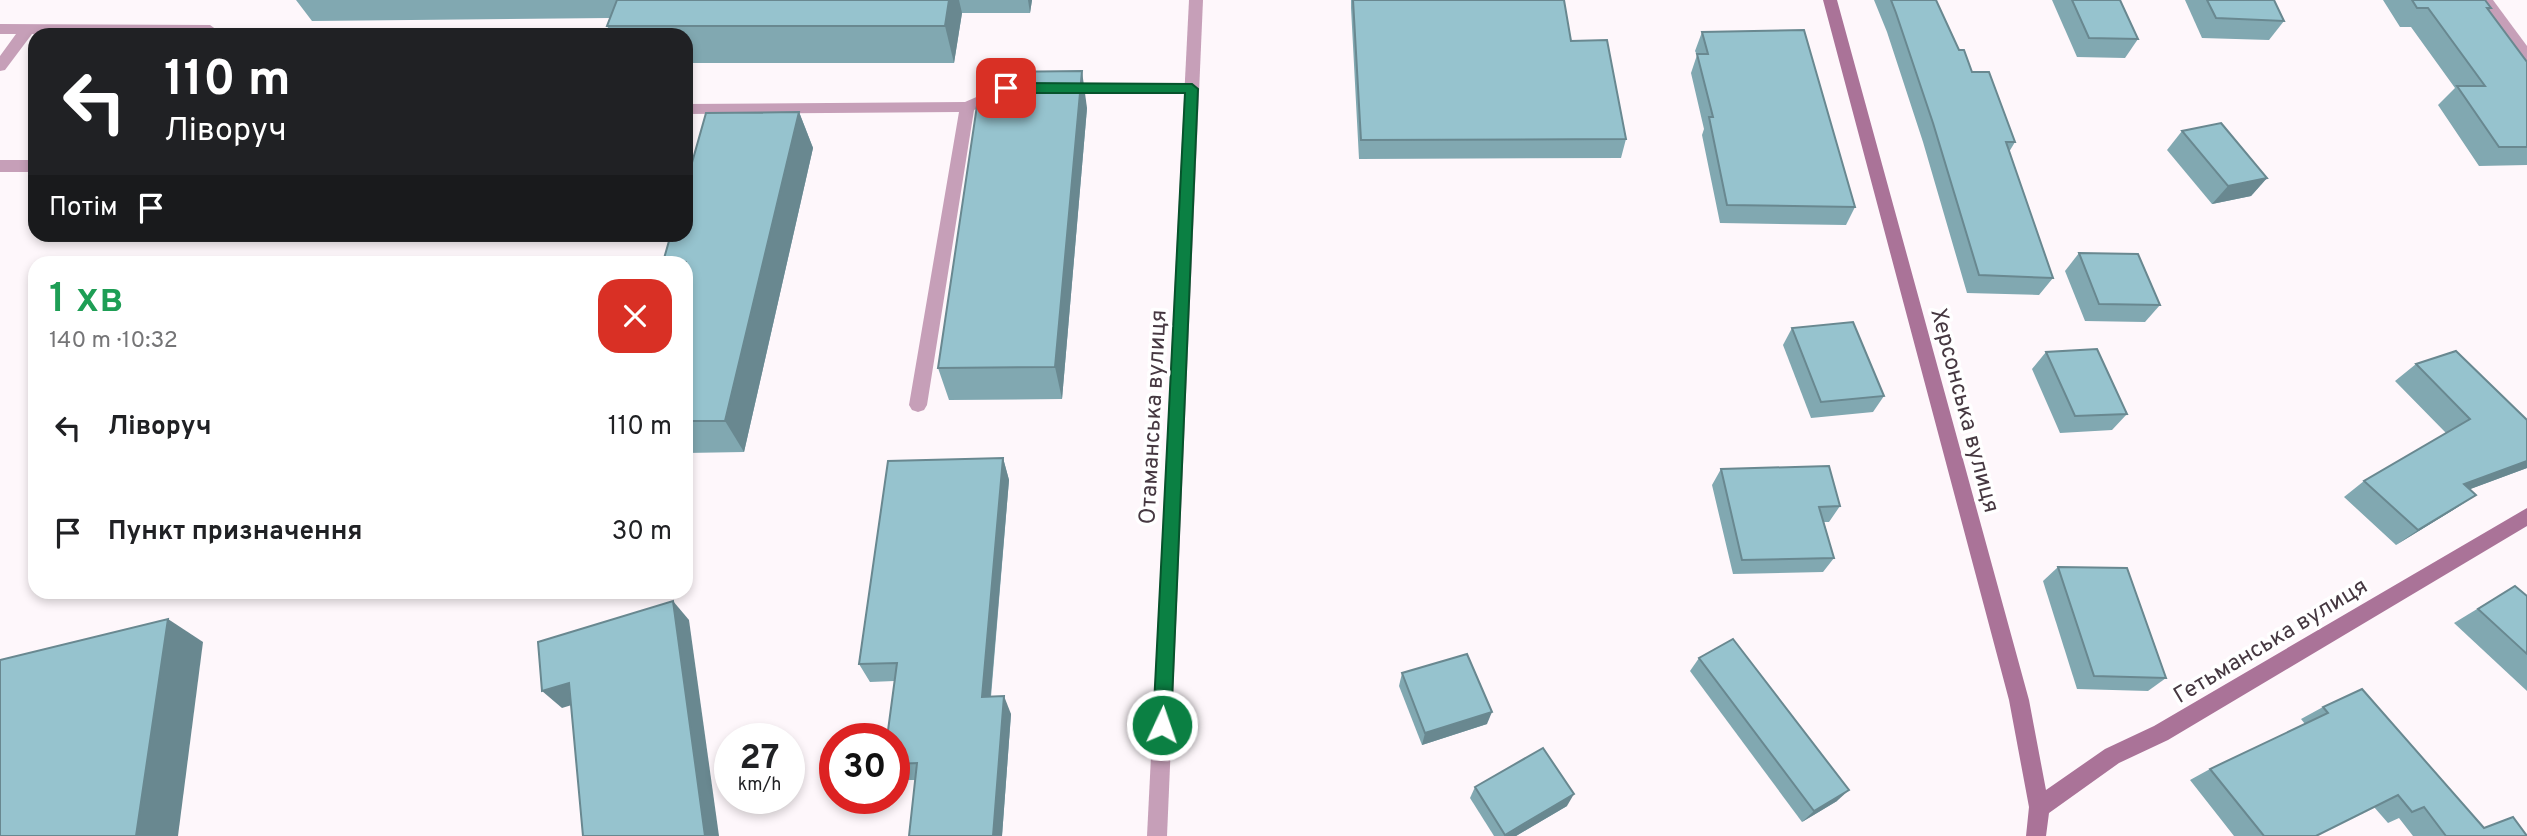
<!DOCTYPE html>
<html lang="uk">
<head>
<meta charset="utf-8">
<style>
	:root { --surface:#fff; --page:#f2f2f2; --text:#202124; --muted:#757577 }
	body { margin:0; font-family:Overpass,sans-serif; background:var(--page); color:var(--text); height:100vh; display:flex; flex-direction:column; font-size:26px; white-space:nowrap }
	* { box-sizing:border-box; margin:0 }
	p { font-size:23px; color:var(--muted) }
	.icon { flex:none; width:38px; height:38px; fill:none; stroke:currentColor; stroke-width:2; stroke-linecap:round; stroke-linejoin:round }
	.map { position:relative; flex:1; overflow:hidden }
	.panel { position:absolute; left:28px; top:256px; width:665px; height:343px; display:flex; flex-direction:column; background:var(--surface); border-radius:21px; box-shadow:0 4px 10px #0003 }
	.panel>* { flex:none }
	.banner { position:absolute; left:28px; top:28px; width:665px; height:214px; border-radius:21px; box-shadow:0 4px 10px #0003; background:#202124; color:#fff; overflow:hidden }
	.speed { position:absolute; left:714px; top:723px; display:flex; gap:14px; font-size:35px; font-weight:700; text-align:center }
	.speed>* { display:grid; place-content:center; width:91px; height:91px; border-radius:50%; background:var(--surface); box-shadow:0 4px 10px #0003; line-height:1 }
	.speed small { font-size:18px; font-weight:400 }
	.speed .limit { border:10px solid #d22; background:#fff; color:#111 }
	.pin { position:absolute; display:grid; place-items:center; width:60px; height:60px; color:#fff; margin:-30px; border-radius:14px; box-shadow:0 4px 10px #0006 }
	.me { position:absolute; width:77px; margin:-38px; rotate:3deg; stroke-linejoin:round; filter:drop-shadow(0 0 5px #0008) }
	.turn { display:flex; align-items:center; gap:24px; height:147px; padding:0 21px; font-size:32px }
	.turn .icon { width:91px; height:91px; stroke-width:2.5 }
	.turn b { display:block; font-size:49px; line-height:60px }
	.then { display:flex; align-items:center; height:66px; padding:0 21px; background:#0003; gap:14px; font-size:26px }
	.round { display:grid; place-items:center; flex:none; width:74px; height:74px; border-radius:21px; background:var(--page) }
	.headline { display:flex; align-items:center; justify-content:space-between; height:119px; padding:0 21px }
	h1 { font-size:42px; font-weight:600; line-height:52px; color:#1e9e55 }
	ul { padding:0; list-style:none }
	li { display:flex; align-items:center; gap:21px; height:105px; padding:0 21px }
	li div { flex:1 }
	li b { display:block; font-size:26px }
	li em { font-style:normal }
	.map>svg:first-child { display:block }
</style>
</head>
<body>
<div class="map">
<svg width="2527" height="836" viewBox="0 0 2527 836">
	<rect width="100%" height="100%" fill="#fef7fb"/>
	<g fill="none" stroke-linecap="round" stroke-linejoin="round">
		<g fill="#c69fb8" fill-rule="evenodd">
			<polygon points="0,24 210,25 224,35 32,34 5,70 0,71 0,56 16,34 0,34"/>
			<polygon points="1062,83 1192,84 1199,89 1192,94 1062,93 1055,88"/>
			<polygon points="997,88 1002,89 1004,93 1002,97 974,110 927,405 924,410 918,412 912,410 909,405 959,112 686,114 686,104 965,102"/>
			<rect x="0" y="160" width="35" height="12"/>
		</g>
		<g fill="#c69fb8" fill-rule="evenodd">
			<polygon points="1189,0 1203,0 1167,836 1147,836"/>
			<polygon points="2479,0 2493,0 2527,46 2527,62 2522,61"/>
		</g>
		<polygon fill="#aa7398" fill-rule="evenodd" points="1823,0 1837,0 2029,700 2046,790 2105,749 2154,726 2527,508 2527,526 2168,740 2119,763 2049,813 2046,836 2026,836 2029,807 2009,700"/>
	</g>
	<g fill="#81a8b1">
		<polygon points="296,0 1032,0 1030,13 962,13 954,63 686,63 686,35 612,35 607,26 610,18 312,21"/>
		<polygon points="1351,0 1564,0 1571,41 1626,139 1621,158 1359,159 1351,8"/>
		<polygon points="1874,0 1936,0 1959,50 2015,142 2009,152 2053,278 2039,295 1967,293 1923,142 1887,32"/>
		<polygon points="2052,0 2120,0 2138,39 2125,58 2077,57"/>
		<polygon points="2185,0 2274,0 2284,21 2269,40 2202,38"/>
		<polygon points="2383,0 2485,0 2491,8 2489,11 2527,62 2527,165 2479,166 2438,105 2455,88 2411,27 2400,27"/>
		<polygon points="1702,32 1855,207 1846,225 1720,223 1702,135 1704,129 1691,73 1697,55 1695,51"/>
		<polygon points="1087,108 1062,399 949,400 938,368"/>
		<polygon points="799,112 813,148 744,452 686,453 686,262"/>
		<polygon points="2182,131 2267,178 2251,196 2212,204 2167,150"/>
		<polygon points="2079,253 2160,305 2145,322 2085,321 2065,271"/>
		<polygon points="1792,328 1884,396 1873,412 1811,418 1783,345"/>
		<polygon points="2046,352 2127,414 2112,430 2060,433 2032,369"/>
		<polygon points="2416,364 2527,420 2527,468 2470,489 2476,495 2453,510 2396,545 2344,497 2364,481 2446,433 2395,381"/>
		<polygon points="1003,458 1009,480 991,697 1011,714 1002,836 909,836 915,780 895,780 894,779 894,681 870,682 859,664"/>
		<polygon points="1721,469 1840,506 1829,522 1824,522 1834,558 1823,572 1733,574 1712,485"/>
		<polygon points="2058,567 2166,678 2148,691 2077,689 2043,581"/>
		<polygon points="2515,586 2527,596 2527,691 2454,623"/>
		<polygon points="1699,658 1837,801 1802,822 1690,671"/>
		<polygon points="1402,673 1487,724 1422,745 1399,686"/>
		<polygon points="2323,707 2484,828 2527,836 2413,836 2399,818 2388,823 2374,807 2316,836 2234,836 2190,780 2210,769 2305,724 2301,719"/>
		<polygon points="1475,787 1567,806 1516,836 1494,836 1470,798"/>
	</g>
	<g fill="#698890">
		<polygon points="949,0 959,0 962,13 954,63 945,26"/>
		<polygon points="1028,0 1032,0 1030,13"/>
		<polygon points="1082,71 1087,108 1062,399 1055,367"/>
		<polygon points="799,112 813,148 744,452 725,421"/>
		<polygon points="2267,178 2251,196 2212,204 2228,186"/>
		<polygon points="1003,458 1009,480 989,714 982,697"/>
		<polygon points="2527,461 2527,468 2441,500 2464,484"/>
		<polygon points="2476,495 2453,510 2396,545 2418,530"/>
		<polygon points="673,601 689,620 719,836 705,836"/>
		<polygon points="168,619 203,642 178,836 136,836"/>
		<polygon points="569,683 588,700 562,708 542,691"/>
		<polygon points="1004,696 1011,714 1002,836 993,836"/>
		<polygon points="1492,712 1487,724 1422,745 1425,733"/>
		<polygon points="1849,790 1837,801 1802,822 1814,811"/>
		<polygon points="1574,794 1567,806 1516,836 1505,836"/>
	</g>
	<g fill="#96c3ce" stroke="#698890" stroke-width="2">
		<polygon points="617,0 949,0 945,26 607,26"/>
		<polygon points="1353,0 1564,0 1571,41 1607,40 1626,139 1361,140"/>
		<polygon points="1891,0 1936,0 1959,50 1964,50 1972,72 1989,72 2015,142 2006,142 2053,278 1979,275 1933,123 1896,13"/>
		<polygon points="2072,0 2120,0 2138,39 2089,38"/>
		<polygon points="2207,0 2274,0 2284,21 2216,18"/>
		<polygon points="2412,0 2485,0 2491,8 2487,8 2527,62 2527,147 2499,147 2457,86 2485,86 2428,8 2417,8"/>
		<polygon points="1804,30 1855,207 1727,205 1709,117 1713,117 1697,54 1708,54 1702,32"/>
		<polygon points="1082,71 1055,367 938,368 982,72"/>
		<polygon points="799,112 725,421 686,421 686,262 663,262 671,234 686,234 686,184 706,113"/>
		<polygon points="2221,123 2267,178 2228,186 2182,131"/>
		<polygon points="2079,253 2138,254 2160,305 2099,304"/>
		<polygon points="1853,322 1884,396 1821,402 1792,328"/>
		<polygon points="2097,349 2127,414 2075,416 2046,352"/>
		<polygon points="2456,351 2527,420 2527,461 2464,484 2476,495 2418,530 2364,481 2470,419 2416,364"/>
		<polygon points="1003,458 982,697 1004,696 993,836 909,836 917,763 894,764 894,738 887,738 897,663 859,664 888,461"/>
		<polygon points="1829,466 1840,506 1819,507 1834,558 1742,560 1721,469"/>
		<polygon points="2058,567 2127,568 2166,678 2094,676"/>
		<polygon points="2515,586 2527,596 2527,654 2478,609"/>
		<polygon points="673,601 705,836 583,836 569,683 542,691 538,642"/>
		<polygon points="168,619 136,836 0,836 0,660"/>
		<polygon points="1733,639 1849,790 1814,811 1699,658"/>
		<polygon points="1467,654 1492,712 1425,733 1402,673"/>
		<polygon points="2362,689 2484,828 2513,817 2527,836 2446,836 2424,807 2412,812 2398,795 2316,836 2264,836 2210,769 2328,713 2323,707"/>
		<polygon points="1543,748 1574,794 1505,835 1475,787"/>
	</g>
	<polygon fill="#0b8043" stroke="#07532c" stroke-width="2" points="1006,83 1192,84 1198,89 1171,725 1169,732 1162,734 1156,732 1153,725 1185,93 1006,93 1000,88"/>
	<g text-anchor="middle" stroke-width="7" stroke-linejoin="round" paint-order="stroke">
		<g font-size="23" fill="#463841" stroke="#fff">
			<text transform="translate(1966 410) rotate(75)" y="8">Херсонська вулиця</text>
			<text transform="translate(1152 417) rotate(-87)" y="8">Отаманська вулиця</text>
			<text transform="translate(2270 640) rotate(-31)" y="8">Гетьманська вулиця</text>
		</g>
	</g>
</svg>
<div class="speed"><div>27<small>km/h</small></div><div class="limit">30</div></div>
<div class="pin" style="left:1006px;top:88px;background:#d93025"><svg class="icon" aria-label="arrive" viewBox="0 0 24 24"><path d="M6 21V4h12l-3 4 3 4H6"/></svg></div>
<svg class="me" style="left:1162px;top:725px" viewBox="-20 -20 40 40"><circle r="17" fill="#0b8043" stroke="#fff" stroke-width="3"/><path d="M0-11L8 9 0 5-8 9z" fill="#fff"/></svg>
<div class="banner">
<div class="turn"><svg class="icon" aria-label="left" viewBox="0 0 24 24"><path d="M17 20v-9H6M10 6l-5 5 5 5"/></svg><div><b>110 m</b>Ліворуч</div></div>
<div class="then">Потім<svg class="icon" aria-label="arrive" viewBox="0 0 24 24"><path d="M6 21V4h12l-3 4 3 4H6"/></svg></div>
</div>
<section class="panel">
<div class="headline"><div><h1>1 хв</h1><p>140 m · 10:32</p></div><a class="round" style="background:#d93025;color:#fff"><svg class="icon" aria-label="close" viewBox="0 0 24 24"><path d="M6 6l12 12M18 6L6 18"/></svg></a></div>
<ul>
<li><svg class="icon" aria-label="left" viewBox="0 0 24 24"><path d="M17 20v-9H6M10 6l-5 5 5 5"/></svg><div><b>Ліворуч</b></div><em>110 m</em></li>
<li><svg class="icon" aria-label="arrive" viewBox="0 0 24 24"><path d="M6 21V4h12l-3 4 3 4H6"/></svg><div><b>Пункт призначення</b></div><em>30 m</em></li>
</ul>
</section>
</div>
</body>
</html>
